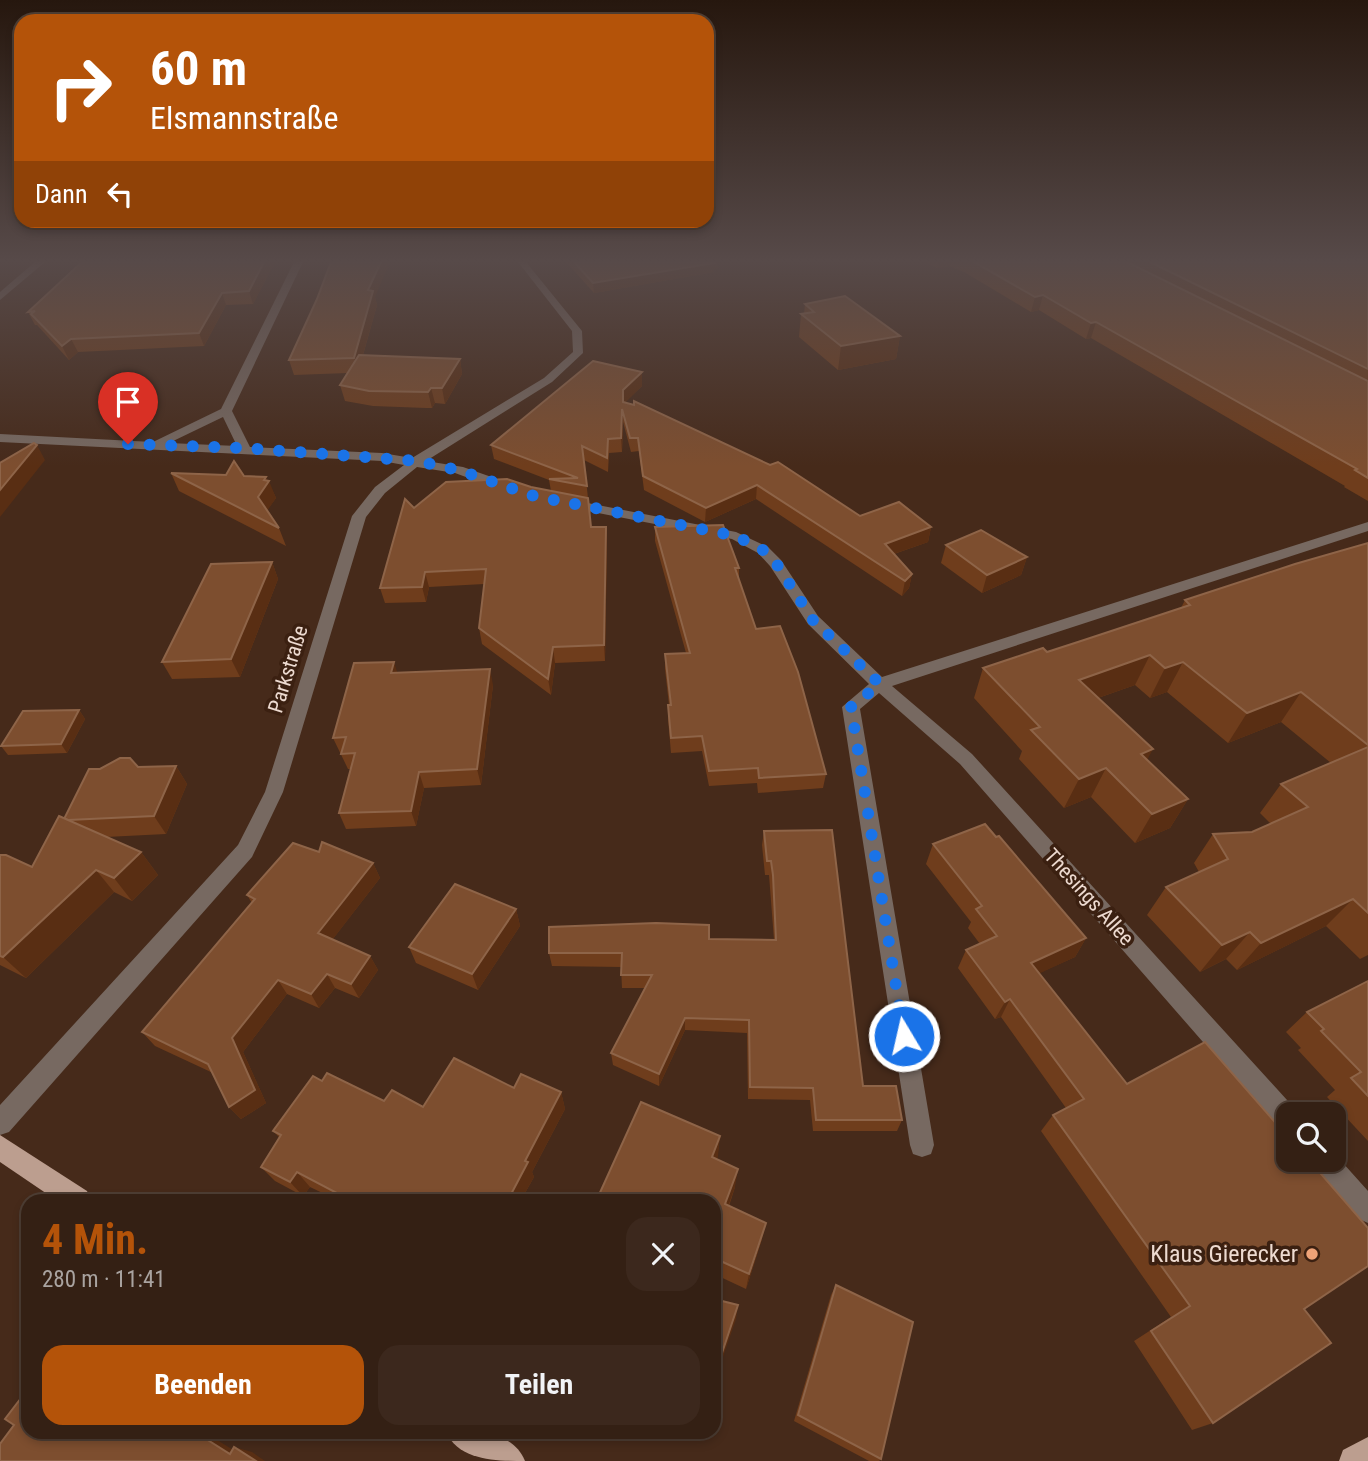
<!DOCTYPE html>
<html lang="de">
<head>
<meta charset="utf-8">
<style>
	:root { --surface:#342014; --page:#3c281d; --text:#f1f3f6; --muted:#a9a3a0; --line:#4e3e34; --accent:#b45309 }
	body { margin:0; font-family:"Roboto Condensed",sans-serif; background:var(--page); color:var(--text); height:100vh; display:flex; flex-direction:column; font-size:26px; white-space:nowrap }
	* { box-sizing:border-box; margin:0 }
	p { font-size:23px; color:var(--muted) }
	.icon { flex:none; width:38px; height:38px; fill:none; stroke:currentColor; stroke-width:2; stroke-linecap:round; stroke-linejoin:round }
	.map { position:relative; flex:1; overflow:hidden }
	.panel { position:absolute; left:21px; top:1194px; width:700px; height:245px; display:flex; flex-direction:column; background:var(--surface); border-radius:21px; box-shadow:0 4px 10px #0003,0 0 0 2px var(--line) }
	.panel>* { flex:none }
	.top-card { position:absolute; left:14px; top:14px; width:700px; height:214px; border-radius:21px; box-shadow:0 4px 10px #0003,0 0 0 2px var(--line); background:#b45309; color:#fff; overflow:hidden }
	.controls { position:absolute; left:1276px; top:1102px; display:grid; gap:14px }
	.controls a { display:grid; place-items:center; width:70px; height:70px; border-radius:14px; background:var(--surface); box-shadow:0 4px 10px #0003,0 0 0 2px var(--line); font-size:35px }
	.pin { position:absolute; display:grid; place-items:center; width:60px; height:60px; color:#fff; margin:-72px -30px; border-radius:50% 50% 50% 0; rotate:-45deg; box-shadow:0 0 7px #0007 }
	.pin .icon { rotate:45deg }
	.me { position:absolute; width:77px; margin:-38px; rotate:351deg; stroke-linejoin:round; filter:drop-shadow(0 0 5px #0008) }
	.turn { display:flex; align-items:center; gap:24px; height:147px; padding:0 21px; font-size:32px }
	.turn .icon { width:91px; height:91px; stroke-width:2.5 }
	.turn b { display:block; font-size:49px; line-height:60px }
	.then { display:flex; align-items:center; height:66px; padding:0 21px; background:#0003; gap:14px; font-size:26px }
	.round { display:grid; place-items:center; flex:none; width:74px; height:74px; border-radius:21px; background:var(--page) }
	.summary { display:flex; align-items:center; justify-content:space-between; height:119px; padding:0 21px }
	h1 { font-size:42px; font-weight:700; line-height:52px; color:var(--accent) }
	.action { display:flex; gap:14px; margin-top:auto; padding:14px 21px }
	.action a { flex:1; height:80px; border-radius:21px; background:var(--accent); color:#fff; font-size:28px; font-weight:700; line-height:80px; text-align:center }
	.action a+a { background:var(--page); color:var(--text) }
	.map>svg:first-child { display:block }
</style>
</head>
<body>
<div class="map">
<svg width="1368" height="1461" viewBox="0 0 1368 1461">
	<rect width="100%" height="100%" fill="#462a1a"/>
	<g fill="none" stroke-linecap="round" stroke-linejoin="round">
		<g fill="#776961" fill-rule="evenodd">
			<polygon points="35,262 45,262 0,300 0,292"/>
			<path d="M294,262H303L232,411L250,447L382,453L412,458L544,378L573,352L572,331L518,262H526L582,331L583,353L552,382L426,461L463,467L514,485V491H504L455,473L417,467L385,493L366,517L283,792L252,857L9,1132L0,1135V1105L238,845L265,792L352,516L375,487L404,465L382,461L0,442V434L153,442L221,409ZM223,417L237,446L169,443Z"/>
			<polygon points="567,499 736,532 768,547 781,560 818,616 882,677 1368,522 1368,531 892,686 972,754 1297,1111 1298,1115 1288,1115 1288,1132 1279,1129 960,764 879,693 860,709 934,1145 931,1154 922,1157 913,1154 910,1145 842,707 869,684 808,624 770,566 758,553 732,539 562,506 562,500"/>
			<polygon points="1334,1153 1368,1191 1368,1223 1359,1219 1314,1169 1311,1160 1334,1160"/>
		</g>
		<g fill="#bc9e8f" fill-rule="evenodd">
			<polygon points="0,1135 87,1191 91,1200 56,1200 0,1162"/>
			<path d="M446,1432C474,1429 513,1431 525,1461C497,1461 459,1461 446,1432Z"/>
			<polygon points="1368,1437 1368,1461 1339,1461 1343,1450"/>
		</g>
	</g>
	<g fill="#6f3d1c">
		<polygon points="275,262 253,304 226,305 204,346 78,352 69,360 37,325 35,325 28,312"/>
		<polygon points="566,262 718,262 718,268 714,269 714,272 594,293"/>
		<polygon points="926,262 1368,262 1368,501 1344,487 1345,486 1091,338 1086,339 1039,310 1031,312 964,272 949,266 937,268"/>
		<polygon points="375,297 377,305 363,355 460,359 462,374 445,404 435,403 432,408 426,408 373,406 345,401 340,385 348,373 294,375 289,360 317,299"/>
		<polygon points="805,304 900,336 896,359 838,370 799,337 801,314 804,314"/>
		<polygon points="642,372 642,386 625,402 860,516 931,527 928,542 894,554 912,574 909,588 902,596 756,499 705,522 644,490 639,451 631,452 623,422 622,452 609,453 608,472 584,460 591,527 606,527 607,542 605,661 555,663 551,695 482,644 479,628 484,584 429,587 426,602 385,603 380,588 414,508 531,487 551,491 549,480 494,459 491,445"/>
		<polygon points="171,473 244,476 268,481 276,498 267,510 279,528 286,546 179,491"/>
		<polygon points="655,527 739,568 739,579 756,629 826,774 823,788 758,793 757,783 709,786 702,751 671,753 668,719 668,705 669,705 665,669 665,654 686,653 655,541"/>
		<polygon points="1368,543 1368,955 1360,959 1326,926 1237,970 1226,959 1200,972 1147,915 1166,887 1199,872 1194,863 1213,834 1252,832 1271,824 1260,813 1281,784 1331,763 1281,722 1228,743 1167,692 1150,698 1135,685 1098,698 1147,760 1188,799 1170,828 1135,843 1091,797 1064,808 1019,759 1022,751 974,698 983,668 1047,652 1084,640 1181,608 1185,600"/>
		<polygon points="946,545 1027,557 1021,575 982,593 941,563"/>
		<polygon points="272,562 278,579 240,677 172,679 162,662"/>
		<polygon points="397,673 493,685 481,785 424,788 416,826 346,829 339,813 351,769 348,769 333,738"/>
		<polygon points="79,710 85,719 67,753 8,755 1,746"/>
		<polygon points="176,766 187,784 166,834 106,837 141,852 158,875 132,901 114,892 26,978 0,965 0,855 32,867 64,819 138,767"/>
		<polygon points="764,831 863,1086 902,1120 897,1131 813,1131 810,1100 748,1099 747,1033 685,1030 659,1086 613,1065 611,1053 645,988 622,988 621,967 552,966 549,953 709,939 774,940 769,875 765,875 762,845"/>
		<polygon points="996,837 1086,938 1075,957 1039,973 1304,1309 1213,1423 1192,1430 1134,1341 1171,1317 1041,1131 1053,1115 1066,1108 1001,1017 995,1019 958,968 966,950 980,944 968,928 971,922 926,864 933,844"/>
		<polygon points="319,852 373,863 380,878 332,940 370,956 378,970 359,998 335,988 319,1008 287,994 243,1052 266,1103 241,1119 229,1107 213,1073 155,1046 142,1032 252,903 247,895"/>
		<polygon points="516,909 520,926 478,990 416,963 409,947"/>
		<polygon points="1368,981 1368,1141 1327,1097 1335,1090 1298,1050 1301,1048 1286,1032 1307,1012"/>
		<polygon points="322,1081 384,1101 423,1107 514,1088 561,1092 565,1109 532,1172 534,1177 521,1200 337,1200 310,1187 303,1196 275,1181 261,1167 279,1137 273,1131"/>
		<polygon points="720,1136 717,1159 735,1187 729,1206 762,1239 746,1289 714,1274 714,1200 599,1200 598,1197"/>
		<polygon points="836,1285 881,1459 879,1461 869,1461 794,1421 831,1295"/>
	</g>
	<g fill="#592e13">
		<polygon points="264,262 275,262 253,304 249,291"/>
		<polygon points="381,262 390,262 375,297 377,305 358,372 354,358 368,290"/>
		<polygon points="711,262 718,262 718,268 714,269 714,272 594,293 593,283"/>
		<polygon points="938,262 950,262 949,266 937,268"/>
		<polygon points="222,293 226,305 204,346 199,333"/>
		<polygon points="1043,295 1039,310 1031,312 1035,297"/>
		<polygon points="1096,322 1091,338 1086,339 1091,323"/>
		<polygon points="900,336 896,359 838,370 841,346"/>
		<polygon points="71,339 78,352 69,360 62,346"/>
		<polygon points="460,359 462,374 445,404 442,388"/>
		<polygon points="642,372 642,386 624,404 623,415 623,390"/>
		<polygon points="431,388 435,403 432,408 428,392"/>
		<polygon points="622,409 623,422 622,452 621,438"/>
		<polygon points="37,445 45,460 0,517 0,490"/>
		<polygon points="266,477 268,482 269,481 276,498 265,514 258,497"/>
		<polygon points="757,485 756,499 705,522 706,508"/>
		<polygon points="606,527 607,542 605,661 604,645"/>
		<polygon points="931,527 928,542 882,558 885,544"/>
		<polygon points="1027,557 1021,575 982,593 987,575"/>
		<polygon points="272,562 278,579 240,677 231,659"/>
		<polygon points="425,572 429,587 426,602 422,587"/>
		<polygon points="912,574 909,588 902,596 905,581"/>
		<polygon points="553,647 555,663 551,695 548,679"/>
		<polygon points="1150,655 1135,685 1066,709 1079,680"/>
		<polygon points="394,662 399,678 391,673"/>
		<polygon points="1183,662 1167,692 1150,698 1165,668"/>
		<polygon points="490,669 493,685 481,785 477,769"/>
		<polygon points="1301,692 1281,722 1228,743 1247,713"/>
		<polygon points="79,710 85,719 67,753 61,744"/>
		<polygon points="1153,749 1137,779 1141,754"/>
		<polygon points="176,766 187,784 166,834 154,816"/>
		<polygon points="1106,768 1091,797 1064,808 1079,779"/>
		<polygon points="419,772 424,788 416,826 411,811"/>
		<polygon points="1188,799 1170,828 1135,843 1152,814"/>
		<polygon points="141,852 158,875 132,901 114,878"/>
		<polygon points="373,863 380,878 326,948 318,933"/>
		<polygon points="96,870 114,892 26,978 3,957"/>
		<polygon points="1353,899 1326,926 1237,970 1261,943"/>
		<polygon points="516,909 520,926 478,990 472,974"/>
		<polygon points="1250,932 1226,959 1200,972 1222,945"/>
		<polygon points="1086,938 1075,957 1021,982 1031,963"/>
		<polygon points="370,956 378,970 359,998 351,984"/>
		<polygon points="327,974 335,988 319,1008 311,994"/>
		<polygon points="278,980 287,994 243,1052 266,1103 241,1119 229,1107 232,1038"/>
		<polygon points="1010,999 1001,1017 995,1019 1005,1002"/>
		<polygon points="685,1018 685,1030 659,1086 659,1074"/>
		<polygon points="561,1092 565,1109 532,1172 534,1177 521,1200 508,1200 525,1161"/>
		<polygon points="720,1136 718,1156 711,1176 712,1157"/>
		<polygon points="738,1169 735,1187 723,1221 725,1204"/>
		<polygon points="297,1172 310,1187 303,1196 290,1182"/>
		<polygon points="766,1223 762,1239 746,1289 749,1274"/>
		<polygon points="738,1305 736,1319 714,1383 714,1377"/>
		<polygon points="195,1432 204,1432 248,1459 230,1454"/>
		<polygon points="234,1447 252,1452 265,1461 256,1461"/>
	</g>
	<g fill="#7d4e2f" stroke="#8e6448" stroke-width="2">
		<polygon points="82,262 264,262 249,291 222,293 199,333 71,339 62,346 31,314 35,311 28,312"/>
		<polygon points="331,262 381,262 368,290 373,291 354,358 289,360 317,299"/>
		<polygon points="574,262 712,262 714,263 593,283"/>
		<polygon points="974,262 1127,262 1368,381 1368,478 1355,470 1357,469 1096,322 1091,323 1043,295 1035,297"/>
		<polygon points="1150,262 1368,262 1368,369"/>
		<polygon points="845,296 900,336 841,346 801,314 814,312 805,304"/>
		<polygon points="359,355 460,359 442,388 431,388 428,392 369,391 340,385"/>
		<polygon points="593,361 642,372 623,390 623,402 634,405 634,401 770,465 778,462 860,516 899,502 931,527 885,544 912,574 905,581 757,485 706,508 643,476 638,438 630,438 622,409 621,438 608,439 607,458 582,446 587,486 549,479 578,478 491,445"/>
		<polygon points="34,443 37,445 0,490 0,463"/>
		<polygon points="234,461 244,476 266,477 264,480 269,481 258,497 279,528 171,473 226,475"/>
		<polygon points="507,479 531,487 588,498 591,527 606,527 604,645 553,647 548,679 479,628 486,569 425,572 422,587 380,588 405,499 414,508 446,482"/>
		<polygon points="723,525 739,568 735,568 756,629 780,626 798,672 826,774 759,778 758,768 709,771 702,736 671,738 668,705 671,705 665,654 690,653 655,527"/>
		<polygon points="981,530 1027,557 987,575 946,545"/>
		<polygon points="1368,543 1368,745 1301,692 1247,713 1183,662 1165,668 1150,655 1079,680 1153,749 1141,754 1188,799 1152,814 1106,768 1079,779 1031,730 1040,727 983,668 1043,648 1047,652 1084,640 1190,605 1185,600 1295,564"/>
		<polygon points="272,562 231,659 162,662 211,564"/>
		<polygon points="394,662 391,673 490,669 477,769 419,772 411,811 339,813 355,753 341,754 346,737 333,738 354,663"/>
		<polygon points="79,710 61,744 1,746 23,711"/>
		<polygon points="1368,747 1368,913 1353,899 1261,943 1250,932 1222,945 1166,887 1228,859 1213,834 1252,832 1308,807 1281,784"/>
		<polygon points="120,758 130,758 138,767 176,766 154,816 68,820 64,819 89,769 100,769"/>
		<polygon points="59,816 141,852 114,878 96,870 3,957 0,956 0,855 6,855 32,867"/>
		<polygon points="985,824 996,837 999,836 1086,938 1031,963 1127,1084 1205,1042 1288,1137 1288,1160 1309,1160 1368,1228 1368,1266 1304,1309 1331,1343 1213,1423 1151,1331 1190,1306 1053,1115 1084,1099 1010,999 1005,1002 966,950 997,936 976,909 982,906 933,844"/>
		<polygon points="832,830 863,1086 896,1086 902,1120 816,1120 813,1088 750,1087 749,1020 685,1018 659,1074 611,1053 652,975 621,975 622,953 549,953 549,927 656,923 709,925 709,939 776,940 773,875 771,861 767,861 764,831"/>
		<polygon points="322,842 373,863 318,933 370,956 351,984 327,974 311,994 278,980 232,1038 255,1090 229,1107 208,1064 142,1032 255,899 247,895 293,843 319,852"/>
		<polygon points="455,884 516,909 472,974 409,947"/>
		<polygon points="1368,981 1368,1096 1351,1078 1361,1072 1321,1031 1324,1029 1307,1012"/>
		<polygon points="454,1058 514,1088 521,1074 561,1092 525,1161 528,1162 508,1200 350,1200 297,1172 290,1182 261,1167 281,1135 273,1131 313,1076 322,1081 327,1073 384,1101 392,1090 423,1107"/>
		<polygon points="641,1102 720,1136 712,1157 738,1169 725,1204 766,1223 749,1274 714,1258 714,1200 606,1200 598,1197"/>
		<polygon points="836,1285 913,1322 881,1459 798,1415"/>
		<polygon points="714,1299 738,1305 714,1377"/>
		<polygon points="28,1389 28,1432 195,1432 230,1454 234,1447 256,1461 0,1461 0,1444 14,1425 5,1419"/>
	</g>
	<linearGradient id="sky" x2="0" y2="1"><stop stop-color="#26170e"/><stop offset="0.56" stop-color="#574a49"/><stop offset="1" stop-color="#574a49" stop-opacity="0"/></linearGradient>
	<rect width="1368" height="466" fill="url(#sky)"/>
	<g fill="none" stroke-linecap="round" stroke-linejoin="round">
		<polyline stroke="#1a73e8" stroke-width="12" stroke-dasharray="0 21.6" points="128,444 244,448 417,461 458,470 534,496 736,536 763,550 776,563 813,620 880,684 851,707 904,1036"/>
	</g>
	<circle fill="#efa378" stroke="#3b2011" stroke-width="2.5" cx="1312" cy="1254" r="7"/>
	<g text-anchor="middle" stroke-width="7" stroke-linejoin="round" paint-order="stroke">
		<g font-size="21" fill="#eddad0" stroke="#3b2011">
			<text transform="translate(288 669) rotate(-73)" y="7">Parkstraße</text>
			<text transform="translate(1089 897) rotate(48)" y="7">Thesings Allee</text>
		</g>
		<g font-size="24" fill="#eddad0" stroke="#3b2011" text-anchor="end">
			<text x="1298" y="1262">Klaus Gierecker</text>
		</g>
	</g>
</svg>
<div class="controls">
<a><svg class="icon" aria-label="search" viewBox="0 0 24 24"><circle cx="10" cy="10" r="6"/><path d="M15 15l6 6"/></svg></a>
</div>
<div class="pin" style="left:128px;top:444px;background:#d93025"><svg class="icon" aria-label="arrive" viewBox="0 0 24 24"><path d="M6 21V4h12l-3 4 3 4H6"/></svg></div>
<svg class="me" style="left:904px;top:1036px" viewBox="-20 -20 40 40"><circle r="17" fill="#1a73e8" stroke="#fff" stroke-width="3"/><path d="M0-11L8 9 0 5-8 9z" fill="#fff"/></svg>
<div class="top-card">
<div class="turn"><svg class="icon" aria-label="right" viewBox="0 0 24 24"><path d="M7 20v-9h11M14 6l5 5-5 5"/></svg><div><b>60 m</b>Elsmannstraße</div></div>
<div class="then">Dann<svg class="icon" aria-label="left" viewBox="0 0 24 24"><path d="M17 20v-9H6M10 6l-5 5 5 5"/></svg></div>
</div>
<section class="panel">
<div class="summary"><div><h1>4 Min.</h1><p>280 m · 11:41</p></div><a class="round"><svg class="icon" aria-label="close" viewBox="0 0 24 24"><path d="M6 6l12 12M18 6L6 18"/></svg></a></div>
<div class="action"><a>Beenden</a><a>Teilen</a></div>
</section>
</div>
</body>
</html>
